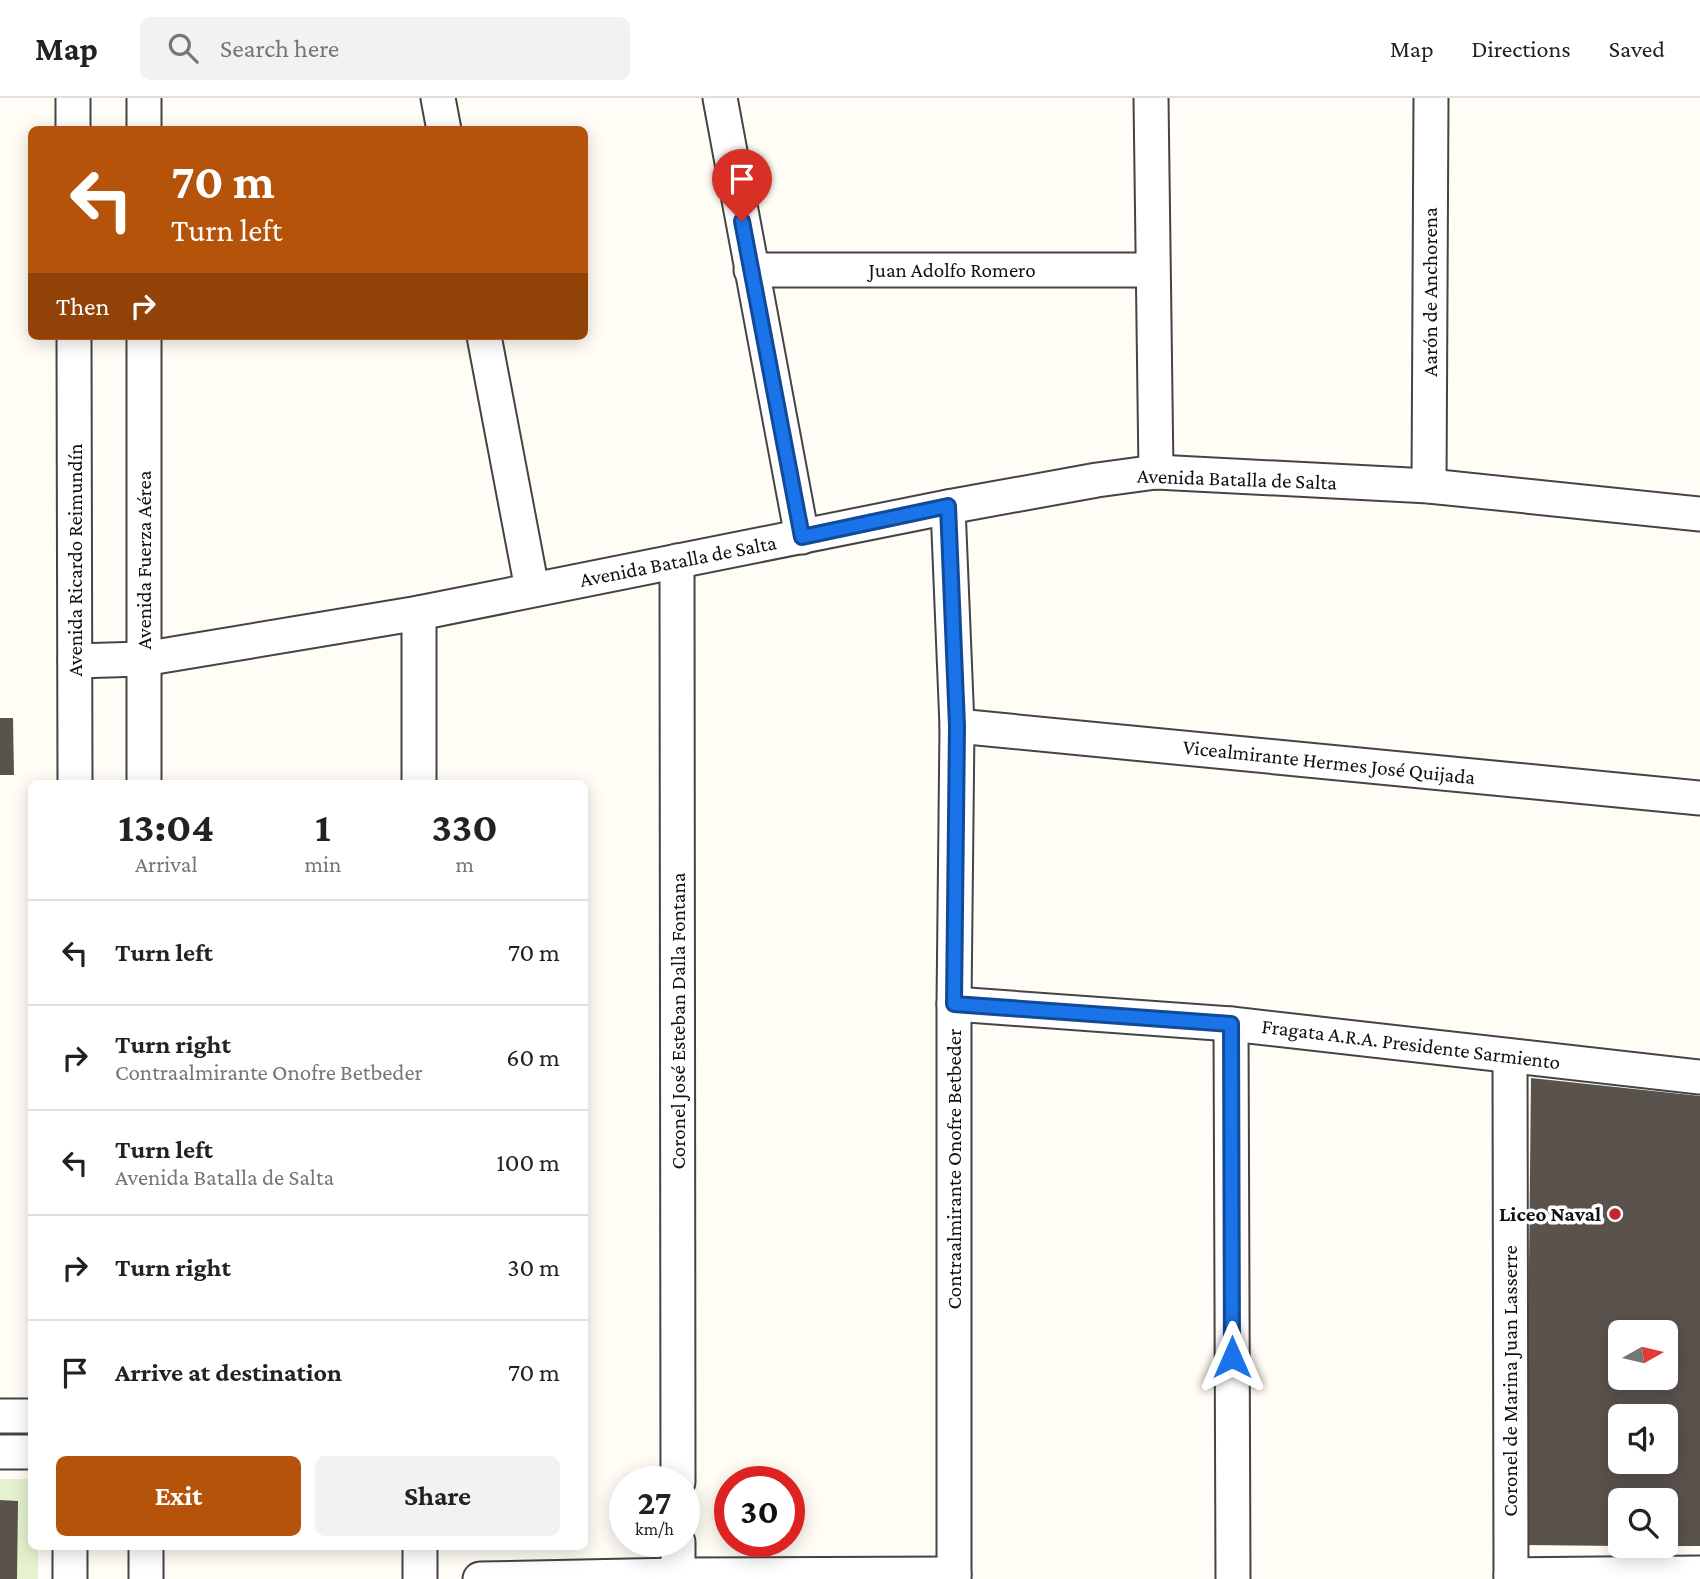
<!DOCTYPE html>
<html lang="en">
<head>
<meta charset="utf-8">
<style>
	:root { --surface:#fff; --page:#f2f2f2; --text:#222; --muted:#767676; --line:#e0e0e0; --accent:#b45309 }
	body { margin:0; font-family:"Crimson Pro",serif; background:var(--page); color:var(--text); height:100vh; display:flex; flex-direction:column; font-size:26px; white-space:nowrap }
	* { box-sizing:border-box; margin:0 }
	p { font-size:23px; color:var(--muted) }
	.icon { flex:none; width:38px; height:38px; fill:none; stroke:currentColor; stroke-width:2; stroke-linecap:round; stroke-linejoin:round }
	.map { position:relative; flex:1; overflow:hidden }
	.panel { position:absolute; left:28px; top:682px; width:560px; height:770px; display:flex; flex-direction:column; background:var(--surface); border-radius:10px; box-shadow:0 4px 18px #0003 }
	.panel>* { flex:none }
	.banner { position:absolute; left:28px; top:28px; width:560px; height:214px; border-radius:10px; box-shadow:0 4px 18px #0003; background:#b45309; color:#fff; overflow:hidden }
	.needle { width:46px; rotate:82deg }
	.tools { position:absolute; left:1608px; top:1222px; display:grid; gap:14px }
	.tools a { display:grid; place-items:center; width:70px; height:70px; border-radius:10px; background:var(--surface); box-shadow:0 4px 18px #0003; font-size:35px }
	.speed { position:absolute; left:609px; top:1368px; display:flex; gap:14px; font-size:35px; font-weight:700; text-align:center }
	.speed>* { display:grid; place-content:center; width:91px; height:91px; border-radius:50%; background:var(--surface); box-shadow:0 4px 18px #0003; line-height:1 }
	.speed small { font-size:18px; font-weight:400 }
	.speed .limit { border:10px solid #d22; background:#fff; color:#111 }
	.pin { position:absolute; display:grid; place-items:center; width:60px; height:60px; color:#fff; margin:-72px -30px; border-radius:50% 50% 50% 0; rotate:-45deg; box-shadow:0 0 7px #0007 }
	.pin .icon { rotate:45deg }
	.me { position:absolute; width:77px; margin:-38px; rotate:0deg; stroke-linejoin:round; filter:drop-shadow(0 0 5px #0008) }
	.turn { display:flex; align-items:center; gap:24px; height:147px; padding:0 28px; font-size:32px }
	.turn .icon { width:91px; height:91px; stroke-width:2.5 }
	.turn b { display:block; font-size:49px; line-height:60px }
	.then { display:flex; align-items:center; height:66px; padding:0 28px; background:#0003; gap:14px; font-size:26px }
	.eta { display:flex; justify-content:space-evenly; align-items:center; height:119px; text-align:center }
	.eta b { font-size:42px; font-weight:700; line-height:49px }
	.button { display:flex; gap:14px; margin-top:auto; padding:14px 28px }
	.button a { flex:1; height:80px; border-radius:10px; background:var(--accent); color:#fff; font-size:28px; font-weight:700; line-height:80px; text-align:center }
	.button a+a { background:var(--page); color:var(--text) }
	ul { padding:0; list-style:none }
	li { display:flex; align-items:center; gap:21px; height:105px; padding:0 28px; border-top:2px solid var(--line) }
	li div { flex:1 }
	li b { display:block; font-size:26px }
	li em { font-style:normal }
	header { display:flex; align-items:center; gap:42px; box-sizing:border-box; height:98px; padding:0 35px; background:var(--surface); border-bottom:2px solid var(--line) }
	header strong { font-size:33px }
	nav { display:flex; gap:38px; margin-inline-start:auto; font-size:24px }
	.search { width:490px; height:63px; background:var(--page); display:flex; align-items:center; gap:18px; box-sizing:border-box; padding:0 24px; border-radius:10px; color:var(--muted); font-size:26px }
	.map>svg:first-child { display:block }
</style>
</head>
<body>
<header>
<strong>Map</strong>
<div class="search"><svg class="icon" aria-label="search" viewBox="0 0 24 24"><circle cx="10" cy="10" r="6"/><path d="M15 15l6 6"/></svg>Search here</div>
<nav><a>Map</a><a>Directions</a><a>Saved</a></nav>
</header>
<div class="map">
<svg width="1700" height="1481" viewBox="0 0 1700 1481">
	<rect width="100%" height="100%" fill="#fffdf5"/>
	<polygon fill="#e6f2cf" points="0,1381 31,1381 32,1449 38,1449 38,1481 0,1481"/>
	<g fill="#5a524d" fill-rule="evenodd">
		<polygon points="0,620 13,620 14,677 0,677"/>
		<path d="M1531,980L1700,998V1448H1666V1402H1620V1448L1526,1447ZM1620,1234H1666V1279H1620ZM1620,1318H1666V1363H1620Z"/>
		<polygon points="0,1402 18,1403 17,1481 0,1481"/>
	</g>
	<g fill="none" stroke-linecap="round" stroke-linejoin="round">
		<g stroke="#444" stroke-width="37">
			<g id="minor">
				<polyline points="73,0 73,32"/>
				<polyline points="438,0 444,32"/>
				<polyline points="720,0 802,439"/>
				<polyline points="1151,0 1156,374"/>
				<polyline points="144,32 144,0"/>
				<polyline points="751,172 1152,172"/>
				<polyline points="74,238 75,686"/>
				<polyline points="144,238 144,686"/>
				<polyline points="484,238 532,491"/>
				<polyline points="1429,388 1431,0"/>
				<polyline points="948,409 957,628 954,906 954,1481"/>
				<polyline points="677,463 678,1384"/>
				<polyline points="419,515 419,686"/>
				<polyline points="75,563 143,561 419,515 948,409 1097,382 1156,374 1429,388 1700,416"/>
				<polyline points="957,628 1700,700"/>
				<polyline points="954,906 1231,926 1700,979"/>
				<polyline points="1231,926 1233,1481"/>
				<polyline points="1510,958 1511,1481"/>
				<polyline points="0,1318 32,1318"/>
				<polyline points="0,1354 32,1354"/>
				<polyline points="678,1444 678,1477"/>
				<polyline points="420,1449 420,1481"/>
				<polyline points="1511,1477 1700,1475"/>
				<polyline points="70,1481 70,1449"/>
				<polyline points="146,1481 146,1449"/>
				<polyline points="480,1481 678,1477 954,1476"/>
			</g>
		</g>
		<use href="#minor" stroke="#fff" stroke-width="33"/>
	</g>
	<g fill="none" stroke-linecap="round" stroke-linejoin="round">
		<g stroke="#114b97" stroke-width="18">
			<polyline id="route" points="742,123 802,439 948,408 957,628 954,906 1231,926 1232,1259"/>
		</g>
		<use href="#route" stroke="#1a73e8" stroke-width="12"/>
	</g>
	<circle fill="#c4262e" stroke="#fff" stroke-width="2.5" cx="1615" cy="1116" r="7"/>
	<g text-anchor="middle" stroke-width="7" stroke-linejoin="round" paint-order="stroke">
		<g font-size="21" fill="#111" stroke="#fff">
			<text x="952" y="179">Juan Adolfo Romero</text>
			<text transform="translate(1430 194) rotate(-90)" y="7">Aarón de Anchorena</text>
			<text transform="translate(1237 381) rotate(2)" y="7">Avenida Batalla de Salta</text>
			<text transform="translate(75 462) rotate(-90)" y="7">Avenida Ricardo Reimundín</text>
			<text transform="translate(144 462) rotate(-90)" y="7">Avenida Fuerza Aérea</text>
			<text transform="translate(678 463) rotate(-11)" y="7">Avenida Batalla de Salta</text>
			<text transform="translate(1329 664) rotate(6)" y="7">Vicealmirante Hermes José Quijada</text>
			<text transform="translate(678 923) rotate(-90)" y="7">Coronel José Esteban Dalla Fontana</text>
			<text transform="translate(1411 946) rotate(7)" y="7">Fragata A.R.A. Presidente Sarmiento</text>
			<text transform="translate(954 1071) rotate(-90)" y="7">Contraalmirante Onofre Betbeder</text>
			<text transform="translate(1510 1283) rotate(-90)" y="7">Coronel de Marina Juan Lasserre</text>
		</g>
		<g font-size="21" font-weight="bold" fill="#111" stroke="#fff" text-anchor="end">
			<text x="1601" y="1123">Liceo Naval</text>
		</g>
	</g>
</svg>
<div class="tools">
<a><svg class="needle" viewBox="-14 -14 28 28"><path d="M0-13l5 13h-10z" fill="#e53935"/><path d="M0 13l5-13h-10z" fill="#767676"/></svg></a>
<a><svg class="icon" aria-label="sound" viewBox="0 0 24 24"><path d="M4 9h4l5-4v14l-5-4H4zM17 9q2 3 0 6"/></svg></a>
<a><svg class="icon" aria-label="search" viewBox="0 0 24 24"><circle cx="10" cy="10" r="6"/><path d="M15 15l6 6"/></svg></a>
</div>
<div class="speed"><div>27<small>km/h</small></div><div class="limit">30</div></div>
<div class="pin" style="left:742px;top:123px;background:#d93025"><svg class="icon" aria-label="arrive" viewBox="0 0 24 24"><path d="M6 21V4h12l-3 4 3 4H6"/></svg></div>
<svg class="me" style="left:1232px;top:1259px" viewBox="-20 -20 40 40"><path d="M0-17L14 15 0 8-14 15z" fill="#1a73e8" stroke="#fff" stroke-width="4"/></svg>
<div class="banner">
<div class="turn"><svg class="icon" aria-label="left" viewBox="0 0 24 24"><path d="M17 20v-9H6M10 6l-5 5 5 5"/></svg><div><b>70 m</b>Turn left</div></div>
<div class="then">Then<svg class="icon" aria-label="right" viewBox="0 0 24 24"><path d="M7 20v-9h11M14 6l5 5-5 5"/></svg></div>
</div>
<section class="panel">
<div class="eta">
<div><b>13:04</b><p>Arrival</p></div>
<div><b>1</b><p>min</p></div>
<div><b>330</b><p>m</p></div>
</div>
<ul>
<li><svg class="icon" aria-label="left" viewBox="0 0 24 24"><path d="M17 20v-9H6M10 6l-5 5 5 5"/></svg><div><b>Turn left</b></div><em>70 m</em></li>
<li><svg class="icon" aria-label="right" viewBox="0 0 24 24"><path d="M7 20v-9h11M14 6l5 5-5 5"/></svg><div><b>Turn right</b><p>Contraalmirante Onofre Betbeder</p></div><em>60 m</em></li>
<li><svg class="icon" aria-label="left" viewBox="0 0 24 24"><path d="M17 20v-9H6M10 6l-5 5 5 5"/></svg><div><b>Turn left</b><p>Avenida Batalla de Salta</p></div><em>100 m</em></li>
<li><svg class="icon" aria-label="right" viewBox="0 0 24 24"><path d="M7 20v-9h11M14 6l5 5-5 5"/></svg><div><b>Turn right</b></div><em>30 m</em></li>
<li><svg class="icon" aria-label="arrive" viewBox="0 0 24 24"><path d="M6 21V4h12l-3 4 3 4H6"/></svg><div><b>Arrive at destination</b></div><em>70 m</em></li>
</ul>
<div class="button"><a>Exit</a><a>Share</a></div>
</section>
</div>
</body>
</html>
